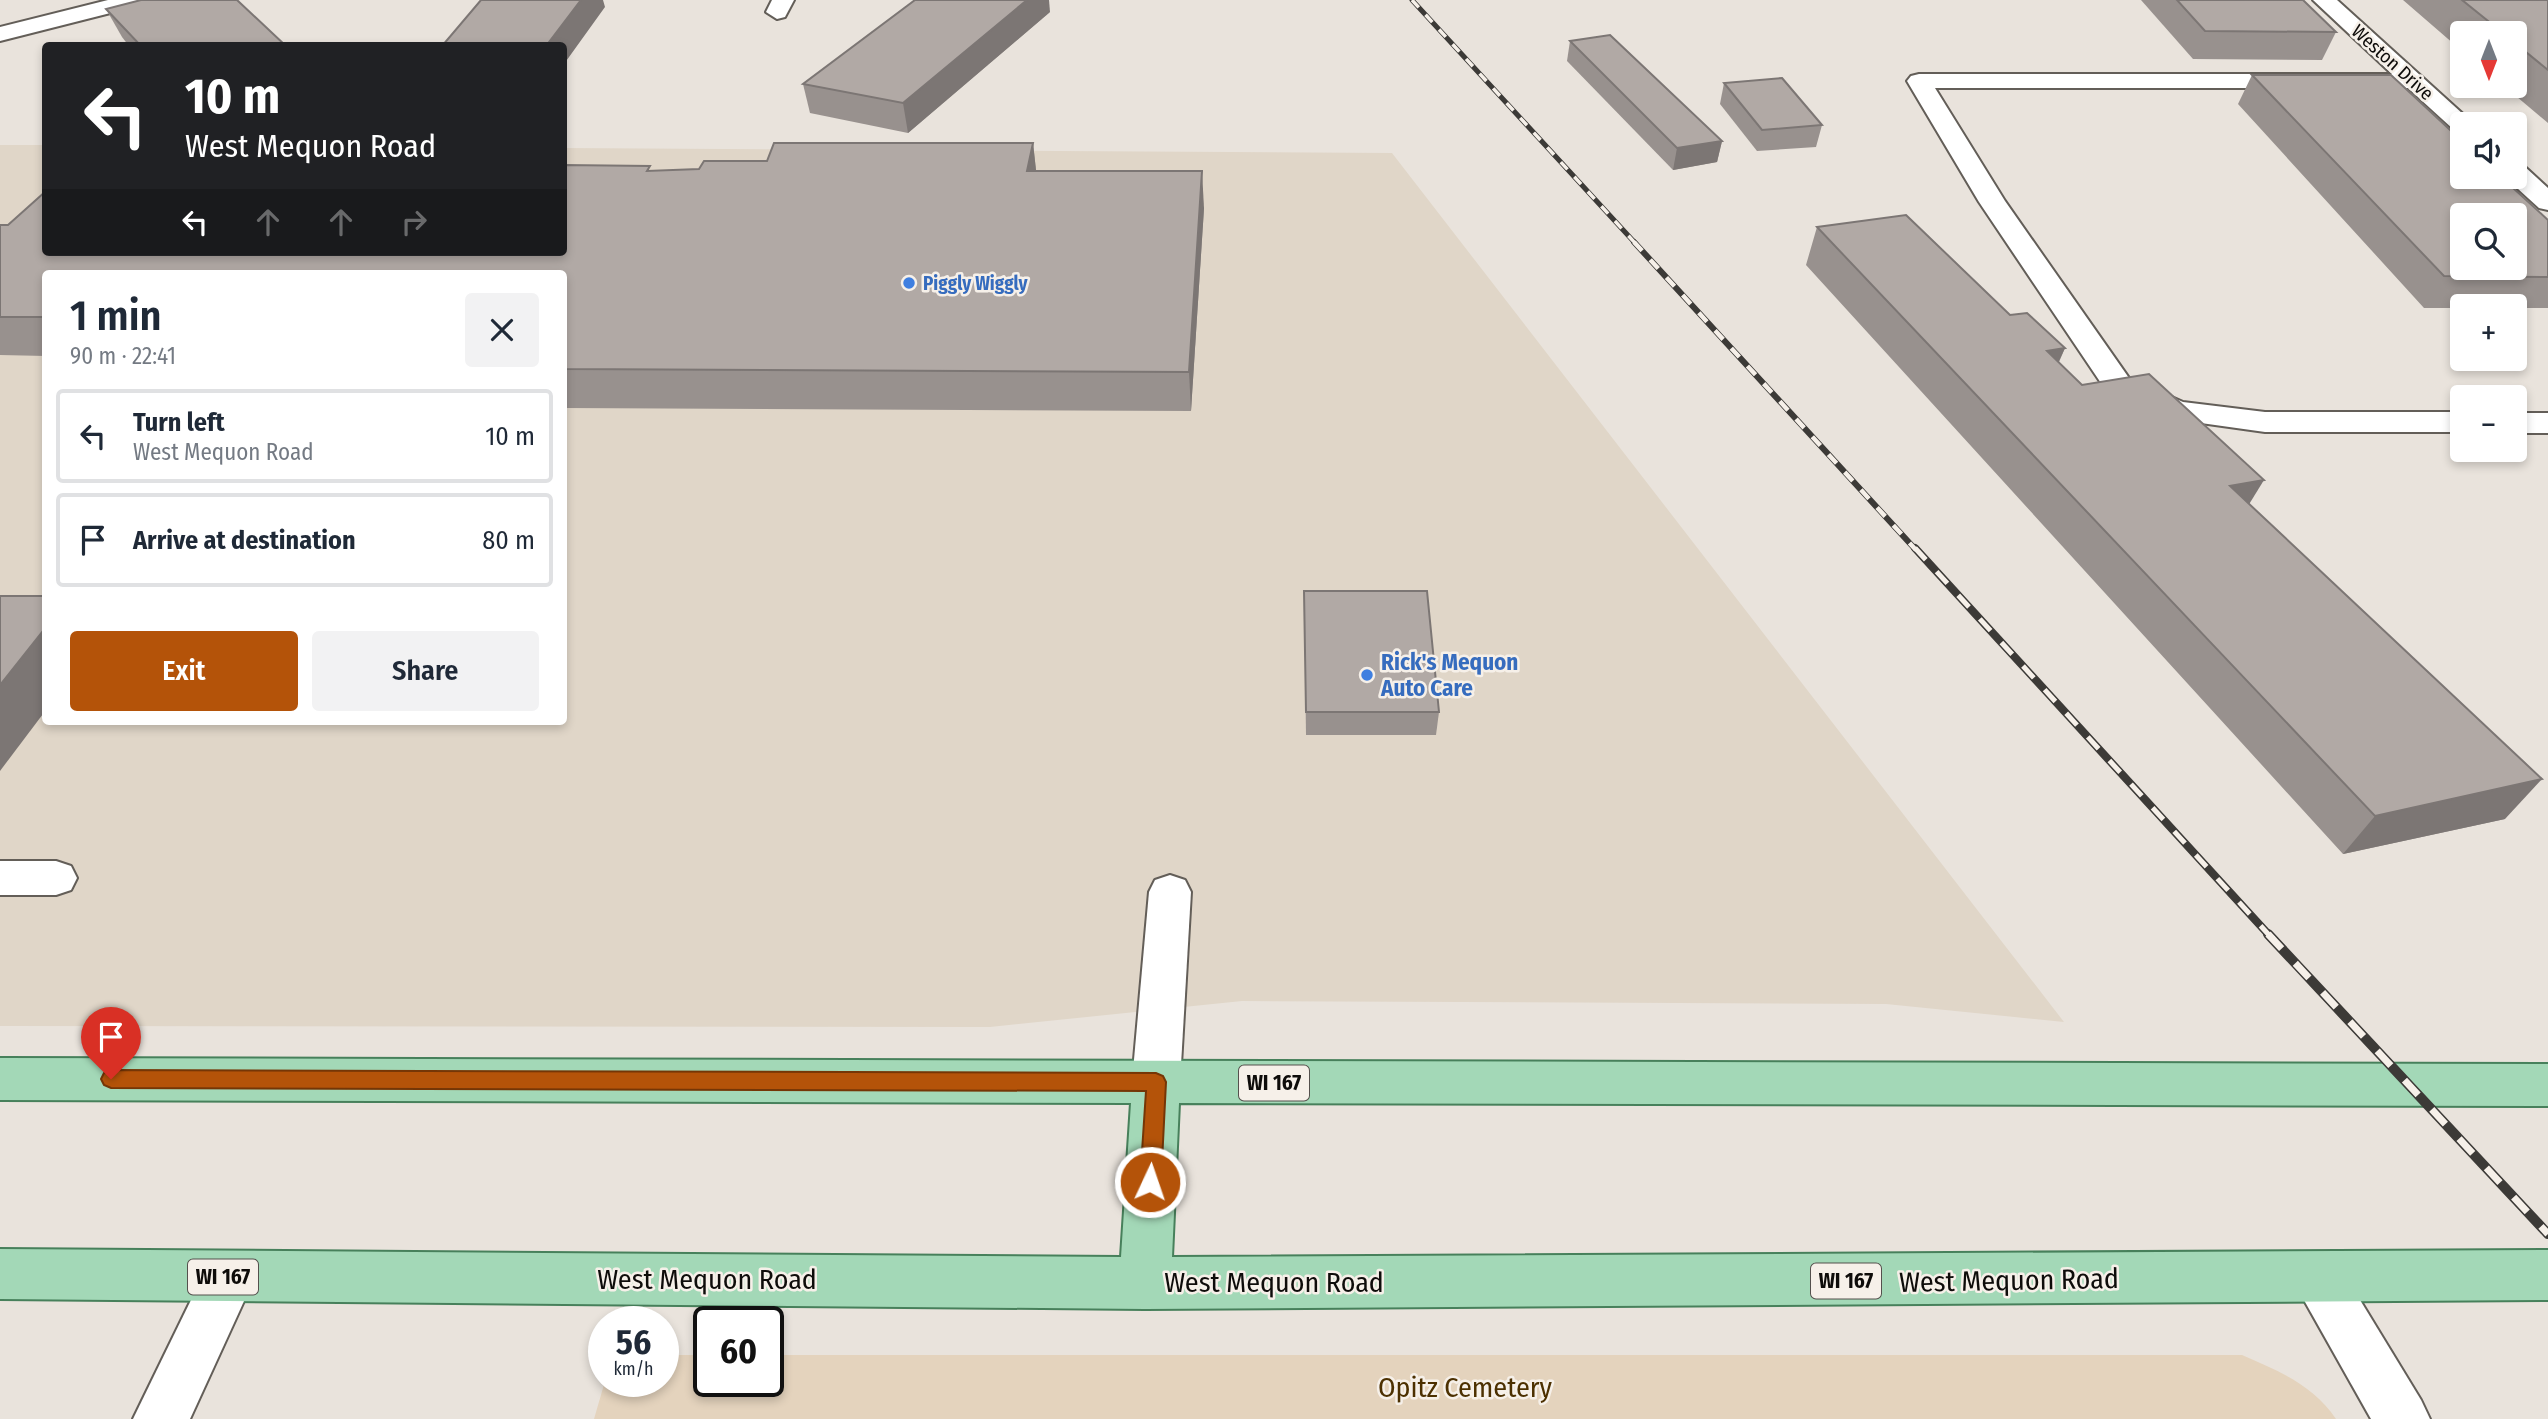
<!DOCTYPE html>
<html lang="en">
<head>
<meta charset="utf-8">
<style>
	:root { --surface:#fff; --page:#f2f2f3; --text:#1f2937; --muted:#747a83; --line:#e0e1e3; --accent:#b45309 }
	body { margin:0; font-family:"Fira Sans Condensed",sans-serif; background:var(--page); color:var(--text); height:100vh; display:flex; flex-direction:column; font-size:26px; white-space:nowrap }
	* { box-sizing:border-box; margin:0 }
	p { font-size:23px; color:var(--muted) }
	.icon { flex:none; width:38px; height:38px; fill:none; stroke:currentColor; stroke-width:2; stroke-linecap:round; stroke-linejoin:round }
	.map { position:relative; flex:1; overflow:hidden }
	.details { position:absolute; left:42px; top:270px; width:525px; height:455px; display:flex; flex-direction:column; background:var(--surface); border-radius:7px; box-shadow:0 4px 10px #0003 }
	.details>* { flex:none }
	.hud { position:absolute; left:42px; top:42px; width:525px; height:214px; border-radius:7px; box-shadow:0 4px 10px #0003; background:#202124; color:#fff; overflow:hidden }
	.needle { width:46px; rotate:180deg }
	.fabs { position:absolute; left:2450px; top:21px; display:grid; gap:14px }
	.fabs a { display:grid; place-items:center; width:77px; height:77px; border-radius:7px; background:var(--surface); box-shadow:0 4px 10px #0003; font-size:35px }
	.speed { position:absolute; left:588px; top:1306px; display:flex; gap:14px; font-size:35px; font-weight:700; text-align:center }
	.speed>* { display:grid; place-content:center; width:91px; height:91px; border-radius:50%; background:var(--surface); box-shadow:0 4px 10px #0003; line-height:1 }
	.speed small { font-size:18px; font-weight:400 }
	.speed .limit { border:4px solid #111; border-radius:10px; background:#fff; color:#111 }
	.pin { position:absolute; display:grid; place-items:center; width:60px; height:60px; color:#fff; margin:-72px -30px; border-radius:50% 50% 50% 0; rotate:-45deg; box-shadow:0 0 7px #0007 }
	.pin .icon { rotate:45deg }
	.me { position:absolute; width:77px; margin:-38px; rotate:3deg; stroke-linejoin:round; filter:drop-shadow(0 0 5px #0008) }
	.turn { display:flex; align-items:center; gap:24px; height:147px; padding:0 28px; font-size:32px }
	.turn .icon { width:91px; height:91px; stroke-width:2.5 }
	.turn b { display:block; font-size:49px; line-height:60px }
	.lanes { display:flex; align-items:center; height:66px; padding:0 28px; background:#0003; justify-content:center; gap:35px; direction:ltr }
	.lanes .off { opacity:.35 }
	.round { display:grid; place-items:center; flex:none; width:74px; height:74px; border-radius:7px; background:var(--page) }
	.summary { display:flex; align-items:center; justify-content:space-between; height:119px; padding:0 28px }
	h1 { font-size:42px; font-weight:600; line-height:52px }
	.button { display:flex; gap:14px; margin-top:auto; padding:14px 28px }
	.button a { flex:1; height:80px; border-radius:7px; background:var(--accent); color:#fff; font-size:28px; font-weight:600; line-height:80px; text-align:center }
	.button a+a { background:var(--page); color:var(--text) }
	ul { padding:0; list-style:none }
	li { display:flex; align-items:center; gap:21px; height:94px; margin:0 14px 10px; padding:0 14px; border:4px solid var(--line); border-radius:7px }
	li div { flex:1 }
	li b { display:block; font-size:26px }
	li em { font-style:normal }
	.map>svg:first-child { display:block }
</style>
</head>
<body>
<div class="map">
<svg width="2548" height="1419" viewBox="0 0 2548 1419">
	<rect width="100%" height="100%" fill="#e9e3dc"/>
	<path fill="#e0d6c8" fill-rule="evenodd" d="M0,145H45L46,252H564V148L1392,153L2064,1022L1886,1004L1242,1001L990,1027L0,1026ZM46,273H564V721H46Z"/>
	<path fill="#e4d3bd" d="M663,1355H709V1381H768V1355H2242C2279,1371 2313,1385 2336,1419H594L605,1381H663Z"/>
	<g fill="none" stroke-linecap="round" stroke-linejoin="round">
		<g stroke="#635e58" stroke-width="4">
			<g id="minor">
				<polygon points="108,0 145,0 142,5 0,41 0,27"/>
				<polygon points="772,0 794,0 785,17 777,19 766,12"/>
				<polygon points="2313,0 2337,0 2474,124 2462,124 2462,131 2453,129 2408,88 1935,88 2005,201 2129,378 2183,402 2265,412 2462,412 2462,432 2265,432 2165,418 2107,392 1979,202 1907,81 1911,76 1919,74 2392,74"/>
				<polygon points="2515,164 2524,166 2548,188 2548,210 2539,208 2506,178 2515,177"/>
				<rect x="2515" y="413" width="33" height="20"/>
				<polygon points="0,861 56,861 71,866 77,878 71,890 56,895 0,895"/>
				<polygon points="1170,875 1185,880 1191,892 1180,1082 1173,1097 1156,1103 1139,1097 1132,1082 1149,892 1155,880"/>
				<polygon points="229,1252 247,1259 255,1277 190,1419 133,1419 211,1259"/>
				<polygon points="2317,1252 2335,1259 2421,1400 2430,1419 2371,1419 2291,1277 2299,1259"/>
			</g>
		</g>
		<g stroke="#47805b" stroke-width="4">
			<polygon id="major" points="0,1058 2548,1064 2548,1106 1179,1103 1172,1257 2548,1250 2548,1300 1145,1309 0,1299 0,1249 1121,1257 1131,1103 0,1100"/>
		</g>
		<use href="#minor" fill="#fff" fill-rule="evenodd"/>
		<use href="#major" fill="#a3d8b7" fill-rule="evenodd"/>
		<g stroke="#3c3a37" stroke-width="5">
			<polyline id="rail-far3" points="1412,0 1636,244"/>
		</g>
		<g stroke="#3c3a37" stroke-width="6">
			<polyline id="rail-far2" points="1634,242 1916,550"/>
		</g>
		<g stroke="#3c3a37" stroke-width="8">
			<polyline id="rail-far1" points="1915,548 2269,935"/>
		</g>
		<g stroke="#3c3a37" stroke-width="10">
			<polyline id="rail" points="2268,934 2548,1234"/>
		</g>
		<use href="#rail-far3" stroke="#f6f0e9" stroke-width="3.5" stroke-dasharray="10" stroke-linecap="butt"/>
		<use href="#rail-far2" stroke="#f6f0e9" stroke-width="4.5" stroke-dasharray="12" stroke-linecap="butt"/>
		<use href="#rail-far1" stroke="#f6f0e9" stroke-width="5" stroke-dasharray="16" stroke-linecap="butt"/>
		<use href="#rail" stroke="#f6f0e9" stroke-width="7" stroke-dasharray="20" stroke-linecap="butt"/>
	</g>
	<g fill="#98918e">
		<polygon points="2141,0 2303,0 2336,32 2322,60 2193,59"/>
		<polygon points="2403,0 2548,0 2548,123 2504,86 2515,86 2515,33 2462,33 2462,51"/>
		<polygon points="106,9 286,46 129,46 122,37"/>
		<polygon points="1050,12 908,133 810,113 803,84"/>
		<polygon points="1570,41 1722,141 1717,162 1673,170 1567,61"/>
		<polygon points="2252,75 2548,220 2548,308 2515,308 2515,306 2462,306 2462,308 2424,308 2238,104"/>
		<polygon points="1724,83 1822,125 1816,147 1757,151 1720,104"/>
		<polygon points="1033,143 1036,171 1204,208 1191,411 564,408 564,273 46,273 46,356 0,355 0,225 652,171 699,169 767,161"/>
		<polygon points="1817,227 2010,315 2065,348 2059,362 2082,385 2249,504 2505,819 2343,854 1806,265"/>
		<polygon points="1304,591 1439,712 1436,735 1306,735"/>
	</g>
	<g fill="#7c7674">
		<polygon points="581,0 603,0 605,7 564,64 564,46 546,46"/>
		<polygon points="1027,0 1049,0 1050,12 908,133 903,103"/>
		<polygon points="1722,141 1717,162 1673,170 1677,148"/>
		<polygon points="1033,143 1037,179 1027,171"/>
		<polygon points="1202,171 1204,208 1191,411 1189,372"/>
		<polygon points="2065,348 2047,387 2047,351"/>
		<polygon points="2264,480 2240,519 2230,486"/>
		<polygon points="46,627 46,710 0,771 0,685"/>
		<polygon points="2542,779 2505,819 2343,854 2375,816"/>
	</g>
	<g fill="#b1a9a5" stroke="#7c7674" stroke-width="2" fill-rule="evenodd">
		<polygon points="141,0 237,0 286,46 141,46 106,9"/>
		<polygon points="481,0 581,0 546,46 442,46"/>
		<polygon points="915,0 1027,0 903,103 803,84"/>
		<polygon points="2177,0 2303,0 2336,32 2205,31"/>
		<polygon points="2462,0 2548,0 2548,70 2515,43 2515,33 2503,33"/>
		<polygon points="1610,35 1722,141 1677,148 1570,41"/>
		<path d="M2252,75H2391L2462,141V177H2501L2548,220V277L2444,276ZM2462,215H2515V268H2462Z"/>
		<polygon points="1782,78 1822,125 1762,130 1724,83"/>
		<polygon points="774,143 1033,143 1027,171 1202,171 1189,372 564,369 564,273 46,273 46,317 0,317 0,225 8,225 46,191 46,252 564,252 564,165 650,166 647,171 699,169 704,161 767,161"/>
		<polygon points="1906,215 2010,315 2027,313 2065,348 2047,351 2082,385 2149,374 2264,480 2230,486 2542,779 2375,816 1817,227"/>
		<polygon points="1304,591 1427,591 1439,712 1306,712"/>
		<polygon points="0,596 46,596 46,627 0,685"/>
	</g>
	<polygon fill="#b45309" stroke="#753606" stroke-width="2" points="111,1070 1156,1073 1163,1076 1166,1082 1161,1182 1158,1189 1150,1192 1143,1189 1140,1182 1146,1091 111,1088 104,1085 101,1079 104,1073"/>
	<g fill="#3f7fe0" stroke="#f6f0e9" stroke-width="2.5">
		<circle cx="909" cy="283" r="7"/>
		<circle cx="1367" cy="675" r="7"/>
	</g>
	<g text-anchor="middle" stroke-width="5" stroke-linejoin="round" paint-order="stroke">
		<g font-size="19" fill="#0e0c0a" stroke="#f6f0e9">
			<text transform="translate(2393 62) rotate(42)" y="7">Weston Drive</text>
		</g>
		<g font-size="19" font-weight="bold" fill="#366cbe" stroke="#f6f0e9" text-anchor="start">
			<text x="923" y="290">Piggly Wiggly</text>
		</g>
		<g fill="#f6f0e9" stroke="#54504d" stroke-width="2">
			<rect x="1239" y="1065.5" width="70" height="35" rx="5"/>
			<rect x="188" y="1259.5" width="70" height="35" rx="5"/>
			<rect x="1811" y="1263.5" width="70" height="35" rx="5"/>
		</g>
		<g font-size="21" font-weight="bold" fill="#0e0c0a">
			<text x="1274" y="1090">WI 167</text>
			<text x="223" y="1284">WI 167</text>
			<text x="1846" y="1288">WI 167</text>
		</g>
		<g font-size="23" font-weight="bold" fill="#366cbe" stroke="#f6f0e9" text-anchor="start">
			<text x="1381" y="670">Rick's Mequon<tspan x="1381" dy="26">Auto Care</tspan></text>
		</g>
		<g font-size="28" fill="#0e0c0a" stroke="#f6f0e9">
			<text x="707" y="1289">West Mequon Road</text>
			<text transform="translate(2009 1280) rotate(-1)" y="10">West Mequon Road</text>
			<text x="1274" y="1292">West Mequon Road</text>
		</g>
		<g font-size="28" fill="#4c3001" stroke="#f6f0e9">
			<text x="1465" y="1397">Opitz Cemetery</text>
		</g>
	</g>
</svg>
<div class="fabs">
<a><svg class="needle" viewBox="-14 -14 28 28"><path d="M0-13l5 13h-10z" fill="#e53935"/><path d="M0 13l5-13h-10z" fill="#747a83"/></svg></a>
<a><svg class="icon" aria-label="sound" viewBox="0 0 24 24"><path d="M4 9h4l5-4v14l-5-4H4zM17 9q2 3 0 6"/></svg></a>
<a><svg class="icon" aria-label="search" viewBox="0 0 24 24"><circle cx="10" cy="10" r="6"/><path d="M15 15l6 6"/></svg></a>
<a>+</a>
<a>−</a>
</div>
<div class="speed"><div>56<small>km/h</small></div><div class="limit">60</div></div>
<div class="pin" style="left:111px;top:1079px;background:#d93025"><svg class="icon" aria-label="arrive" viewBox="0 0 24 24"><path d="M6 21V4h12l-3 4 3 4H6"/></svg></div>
<svg class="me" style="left:1150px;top:1182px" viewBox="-20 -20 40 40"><circle r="17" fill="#b45309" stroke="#fff" stroke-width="3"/><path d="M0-11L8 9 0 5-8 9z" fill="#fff"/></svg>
<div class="hud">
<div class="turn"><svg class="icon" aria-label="left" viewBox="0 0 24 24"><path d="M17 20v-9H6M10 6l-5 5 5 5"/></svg><div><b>10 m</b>West Mequon Road</div></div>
<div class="lanes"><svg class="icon" aria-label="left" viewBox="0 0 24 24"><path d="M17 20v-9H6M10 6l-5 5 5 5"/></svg><svg class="icon off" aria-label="ahead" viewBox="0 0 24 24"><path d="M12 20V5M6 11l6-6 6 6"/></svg><svg class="icon off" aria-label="ahead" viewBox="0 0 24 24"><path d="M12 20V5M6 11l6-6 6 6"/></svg><svg class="icon off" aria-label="right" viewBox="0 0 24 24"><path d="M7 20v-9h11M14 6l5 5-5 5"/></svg></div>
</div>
<section class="details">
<div class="summary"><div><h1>1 min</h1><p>90 m · 22:41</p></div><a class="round"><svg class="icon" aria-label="close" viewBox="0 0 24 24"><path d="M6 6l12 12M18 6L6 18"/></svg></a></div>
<ul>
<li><svg class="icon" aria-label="left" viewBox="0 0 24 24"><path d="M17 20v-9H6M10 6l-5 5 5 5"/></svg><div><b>Turn left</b><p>West Mequon Road</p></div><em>10 m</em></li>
<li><svg class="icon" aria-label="arrive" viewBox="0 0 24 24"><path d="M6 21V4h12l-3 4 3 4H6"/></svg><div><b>Arrive at destination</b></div><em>80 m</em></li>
</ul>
<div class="button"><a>Exit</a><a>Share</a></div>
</section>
</div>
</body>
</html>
